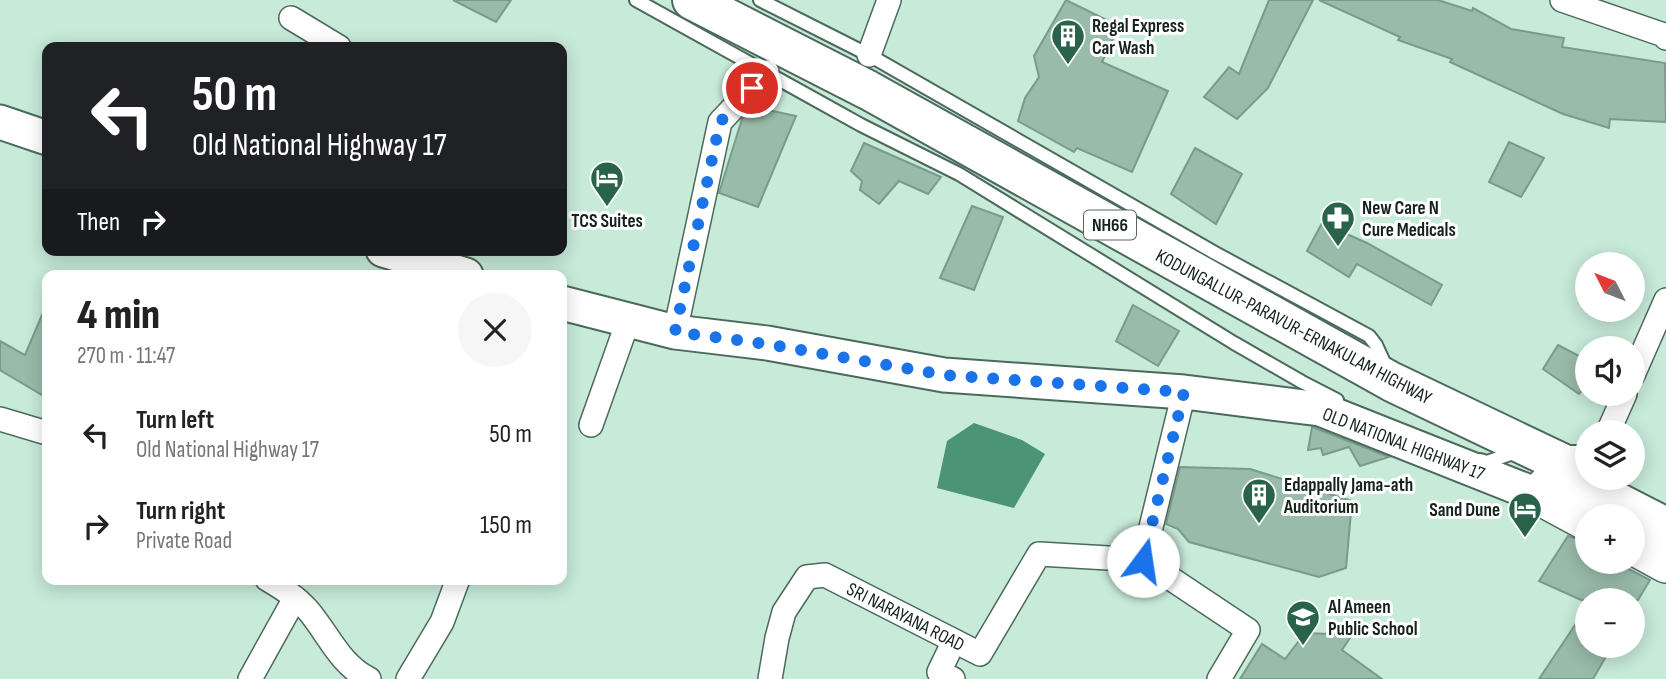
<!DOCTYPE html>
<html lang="en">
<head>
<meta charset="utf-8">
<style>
	:root { --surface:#fff; --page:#f6f6f6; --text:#222; --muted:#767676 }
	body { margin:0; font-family:"Sofia Sans Condensed",sans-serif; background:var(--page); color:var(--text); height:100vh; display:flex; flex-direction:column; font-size:26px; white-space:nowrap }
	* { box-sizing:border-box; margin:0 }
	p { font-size:23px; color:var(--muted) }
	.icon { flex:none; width:38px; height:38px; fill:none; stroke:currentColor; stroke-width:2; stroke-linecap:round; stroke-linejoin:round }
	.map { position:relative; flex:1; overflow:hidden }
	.details { position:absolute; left:42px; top:270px; width:525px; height:315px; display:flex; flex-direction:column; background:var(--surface); border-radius:14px; box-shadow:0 4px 18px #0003 }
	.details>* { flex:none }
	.hud { position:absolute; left:42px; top:42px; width:525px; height:214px; border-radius:14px; box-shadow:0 4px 18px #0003; background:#202124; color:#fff; overflow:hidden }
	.needle { width:46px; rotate:312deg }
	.fabs { position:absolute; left:1575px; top:252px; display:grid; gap:14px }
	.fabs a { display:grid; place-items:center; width:70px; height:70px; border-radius:50%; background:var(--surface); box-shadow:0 4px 18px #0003; font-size:35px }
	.pin { position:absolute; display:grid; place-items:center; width:60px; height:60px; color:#fff; margin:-30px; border:4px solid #fff; border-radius:50%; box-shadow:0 2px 7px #0007 }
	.me { position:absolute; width:77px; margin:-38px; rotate:14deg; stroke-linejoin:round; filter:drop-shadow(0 0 5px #0008) }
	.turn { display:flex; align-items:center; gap:24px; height:147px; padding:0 35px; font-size:32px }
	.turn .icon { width:91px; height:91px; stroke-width:2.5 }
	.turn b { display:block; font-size:49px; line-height:60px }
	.then { display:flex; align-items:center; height:66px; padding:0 35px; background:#0003; gap:14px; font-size:26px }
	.round { display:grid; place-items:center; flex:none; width:74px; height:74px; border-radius:37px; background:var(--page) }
	.head { display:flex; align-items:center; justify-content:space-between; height:119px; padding:0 35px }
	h1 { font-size:42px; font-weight:800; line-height:52px }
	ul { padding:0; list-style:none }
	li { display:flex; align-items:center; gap:21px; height:91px; padding:0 35px }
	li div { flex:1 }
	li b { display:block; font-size:26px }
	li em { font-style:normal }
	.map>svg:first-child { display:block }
</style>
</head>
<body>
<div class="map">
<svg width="1666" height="679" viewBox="0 0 1666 679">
	<rect width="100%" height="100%" fill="#c7ead9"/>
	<polygon fill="#4c9476" points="974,423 1022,440 1045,454 1014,508 937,488 947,441"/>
	<g fill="#9ba" stroke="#7a9b8b" stroke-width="2">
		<polygon points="453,0 511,0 496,22"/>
		<polygon points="1066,0 1119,26 1102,62 1168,91 1132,172 1077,148 1074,152 1018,121 1025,98 1039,77 1034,56"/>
		<polygon points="1269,0 1313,0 1268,88 1237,119 1204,97 1229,67 1239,74"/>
		<polygon points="1319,0 1438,0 1472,11 1473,8 1511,29 1564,38 1562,47 1665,63 1666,122 1610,119 1609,128 1563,114 1450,62 1452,59 1398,40 1400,37"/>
		<polygon points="754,107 796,116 758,207 719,193 742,119"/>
		<polygon points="1509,142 1544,158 1521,197 1489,182"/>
		<polygon points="864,143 941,177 928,194 899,181 879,204 860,190 862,181 851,171"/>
		<polygon points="1195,148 1242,174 1216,224 1171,194"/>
		<polygon points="972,206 1003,217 974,290 940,278"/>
		<polygon points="1322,223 1367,243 1442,285 1431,305 1357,264 1349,277 1307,251"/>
		<polygon points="47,303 47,398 0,370 0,341 25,355"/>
		<polygon points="1133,305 1179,331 1158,366 1116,341"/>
		<polygon points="1558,345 1587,360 1587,385 1579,394 1543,369"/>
		<polygon points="1312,427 1315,428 1389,457 1360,466 1349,447 1323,455 1321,448 1308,450"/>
		<polygon points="1180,467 1250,469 1352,501 1346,568 1319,577 1189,542 1178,529 1166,524"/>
		<polygon points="1568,536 1587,543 1587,562 1615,562 1650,580 1638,600 1581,600 1539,581"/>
		<polygon points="1587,607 1587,646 1612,646 1593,679 1539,679"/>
		<polygon points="1305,633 1352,635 1342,650 1382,679 1240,679 1262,644 1285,659"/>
	</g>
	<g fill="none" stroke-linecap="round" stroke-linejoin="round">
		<g stroke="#4b6a5b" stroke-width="16">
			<g id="lane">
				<polyline points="636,0 861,125 959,174 1234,343 1302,382 1337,400"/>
				<polyline points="760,0 869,55 1215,253 1369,336 1376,345 1387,369"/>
				<polyline points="1480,460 1487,462 1519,451"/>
			</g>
		</g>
		<g stroke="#4b6a5b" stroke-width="26">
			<g id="street">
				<polyline points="1562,0 1664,35 1666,38"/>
				<polyline points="291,18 339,47"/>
				<polyline points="869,55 889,0"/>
				<polyline points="675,332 720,122 767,72"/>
				<polyline points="1633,375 1666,300"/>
				<polyline points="1184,392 1143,560 1248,630 1219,679"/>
				<polyline points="0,419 47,433"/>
				<polyline points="591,425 628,321"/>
				<polyline points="1608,432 1625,394"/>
				<path d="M267,579C282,588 295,596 307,609C328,633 339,664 369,679"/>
				<polyline points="250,679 295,598"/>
				<polyline points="408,679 442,622 458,579"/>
				<polyline points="770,679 777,638 784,612 807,577 825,575 980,654 1039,554 1143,560"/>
				<polyline points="953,679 939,672 954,641"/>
			</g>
		</g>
		<g stroke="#4b6a5b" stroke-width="37">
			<g id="secondary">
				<polyline points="0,122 47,138"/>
				<polyline points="383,250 466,275"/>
				<polyline points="562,303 675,332 767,343 944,375 1184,392 1320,409 1537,495"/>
			</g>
		</g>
		<g stroke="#4b6a5b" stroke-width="40">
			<g id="primary">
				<polyline points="1566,465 1537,495 1587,522"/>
				<polyline points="1633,546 1666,564"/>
			</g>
		</g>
		<g stroke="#4b6a5b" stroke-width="42">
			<g id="highway">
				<polyline points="692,0 868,90 1392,382 1566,465 1587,465"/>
				<polyline points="1566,465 1582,484 1666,527"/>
			</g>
		</g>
		<use href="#lane" stroke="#fff" stroke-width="12"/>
		<use href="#street" stroke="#fff" stroke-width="23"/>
		<use href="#secondary" stroke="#fff" stroke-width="33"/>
		<use href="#primary" stroke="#fff" stroke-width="37"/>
		<use href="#highway" stroke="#fff" stroke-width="38"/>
	</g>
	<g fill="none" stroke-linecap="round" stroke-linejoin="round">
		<polyline stroke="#1a73e8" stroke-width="12" stroke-dasharray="0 21.6" points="752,88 720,122 675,332 767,344 944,375 1184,392 1143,561"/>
	</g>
	<defs>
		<g id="building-pin" transform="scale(1.75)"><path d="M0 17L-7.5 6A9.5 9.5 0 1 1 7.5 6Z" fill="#2a634c" stroke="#fff"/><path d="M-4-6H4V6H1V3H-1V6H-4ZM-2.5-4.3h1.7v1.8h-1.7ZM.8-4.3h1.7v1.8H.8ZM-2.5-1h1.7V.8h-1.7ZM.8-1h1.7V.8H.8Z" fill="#fff"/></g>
		<g id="hotel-pin" transform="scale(1.75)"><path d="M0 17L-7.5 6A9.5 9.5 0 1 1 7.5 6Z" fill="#2a634c" stroke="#fff"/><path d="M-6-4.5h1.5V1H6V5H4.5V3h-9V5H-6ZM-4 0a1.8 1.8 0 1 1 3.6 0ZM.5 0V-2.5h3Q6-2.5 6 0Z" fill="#fff"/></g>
		<g id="pharmacy-pin" transform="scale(1.75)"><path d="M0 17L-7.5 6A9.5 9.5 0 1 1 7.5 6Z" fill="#2a634c" stroke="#fff"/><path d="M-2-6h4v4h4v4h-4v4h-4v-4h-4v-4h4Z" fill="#fff"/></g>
		<g id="school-pin" transform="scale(1.75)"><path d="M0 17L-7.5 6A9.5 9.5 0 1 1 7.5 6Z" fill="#2a634c" stroke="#fff"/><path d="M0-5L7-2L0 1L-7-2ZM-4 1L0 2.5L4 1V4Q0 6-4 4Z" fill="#fff"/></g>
	</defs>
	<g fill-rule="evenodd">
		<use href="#building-pin" x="1068" y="36"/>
		<use href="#hotel-pin" x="607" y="178"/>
		<use href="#pharmacy-pin" x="1338" y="218"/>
		<use href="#building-pin" x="1259" y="495"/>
		<use href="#hotel-pin" x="1525" y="509"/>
		<use href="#school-pin" x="1303" y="617"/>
	</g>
	<g text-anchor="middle" stroke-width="6" stroke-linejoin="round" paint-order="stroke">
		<rect fill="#fff" stroke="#5c6561" stroke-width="2" x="1084" y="210.5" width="52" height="29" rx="5"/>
		<g font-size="18" font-weight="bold" fill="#16231d">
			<text x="1110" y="231">NH66</text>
		</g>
		<g font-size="19" font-weight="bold" fill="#16231d" stroke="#fff" text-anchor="start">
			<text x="1092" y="32">Regal Express<tspan x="1092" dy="22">Car Wash</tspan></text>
			<text x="1362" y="214">New Care N<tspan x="1362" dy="22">Cure Medicals</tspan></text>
			<text x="607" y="227" text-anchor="middle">TCS Suites</text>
			<text x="1284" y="491">Edappally Jama-ath<tspan x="1284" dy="22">Auditorium</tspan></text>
			<text x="1500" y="516" text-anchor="end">Sand Dune</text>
			<text x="1328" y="613">Al Ameen<tspan x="1328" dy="22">Public School</tspan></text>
		</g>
		<g font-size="19" fill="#16231d" stroke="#fff">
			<text transform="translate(1294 326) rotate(28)" y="7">KODUNGALLUR-PARAVUR-ERNAKULAM HIGHWAY</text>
			<text transform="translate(1404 443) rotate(21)" y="7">OLD NATIONAL HIGHWAY 17</text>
			<text transform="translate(906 616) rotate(27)" y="7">SRI NARAYANA ROAD</text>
		</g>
	</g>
</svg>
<div class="fabs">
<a><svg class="needle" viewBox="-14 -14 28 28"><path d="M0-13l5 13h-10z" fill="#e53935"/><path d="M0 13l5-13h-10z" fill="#767676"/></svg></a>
<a><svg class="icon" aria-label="sound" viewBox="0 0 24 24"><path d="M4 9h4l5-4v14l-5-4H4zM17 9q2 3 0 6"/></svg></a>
<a><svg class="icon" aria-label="layers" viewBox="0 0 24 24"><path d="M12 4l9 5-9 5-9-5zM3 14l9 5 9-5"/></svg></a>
<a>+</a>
<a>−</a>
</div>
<div class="pin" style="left:752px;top:88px;background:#d93025"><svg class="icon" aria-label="arrive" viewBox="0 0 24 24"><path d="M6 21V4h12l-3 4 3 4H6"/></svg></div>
<svg class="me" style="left:1143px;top:561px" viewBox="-20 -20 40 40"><circle r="19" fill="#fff"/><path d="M0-13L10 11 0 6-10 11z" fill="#1a73e8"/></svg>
<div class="hud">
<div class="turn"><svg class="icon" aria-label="left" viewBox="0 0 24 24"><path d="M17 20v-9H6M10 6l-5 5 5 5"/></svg><div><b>50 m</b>Old National Highway 17</div></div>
<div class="then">Then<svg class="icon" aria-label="right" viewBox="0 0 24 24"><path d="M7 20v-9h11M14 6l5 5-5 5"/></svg></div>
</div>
<section class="details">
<div class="head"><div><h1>4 min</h1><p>270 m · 11:47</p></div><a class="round"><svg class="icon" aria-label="close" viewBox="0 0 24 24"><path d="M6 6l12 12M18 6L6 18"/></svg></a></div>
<ul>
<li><svg class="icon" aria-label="left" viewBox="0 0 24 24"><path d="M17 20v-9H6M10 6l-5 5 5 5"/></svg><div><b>Turn left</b><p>Old National Highway 17</p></div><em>50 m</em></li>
<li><svg class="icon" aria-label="right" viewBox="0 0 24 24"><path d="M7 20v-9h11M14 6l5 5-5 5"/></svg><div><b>Turn right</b><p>Private Road</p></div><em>150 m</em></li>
</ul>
</section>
</div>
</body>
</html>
